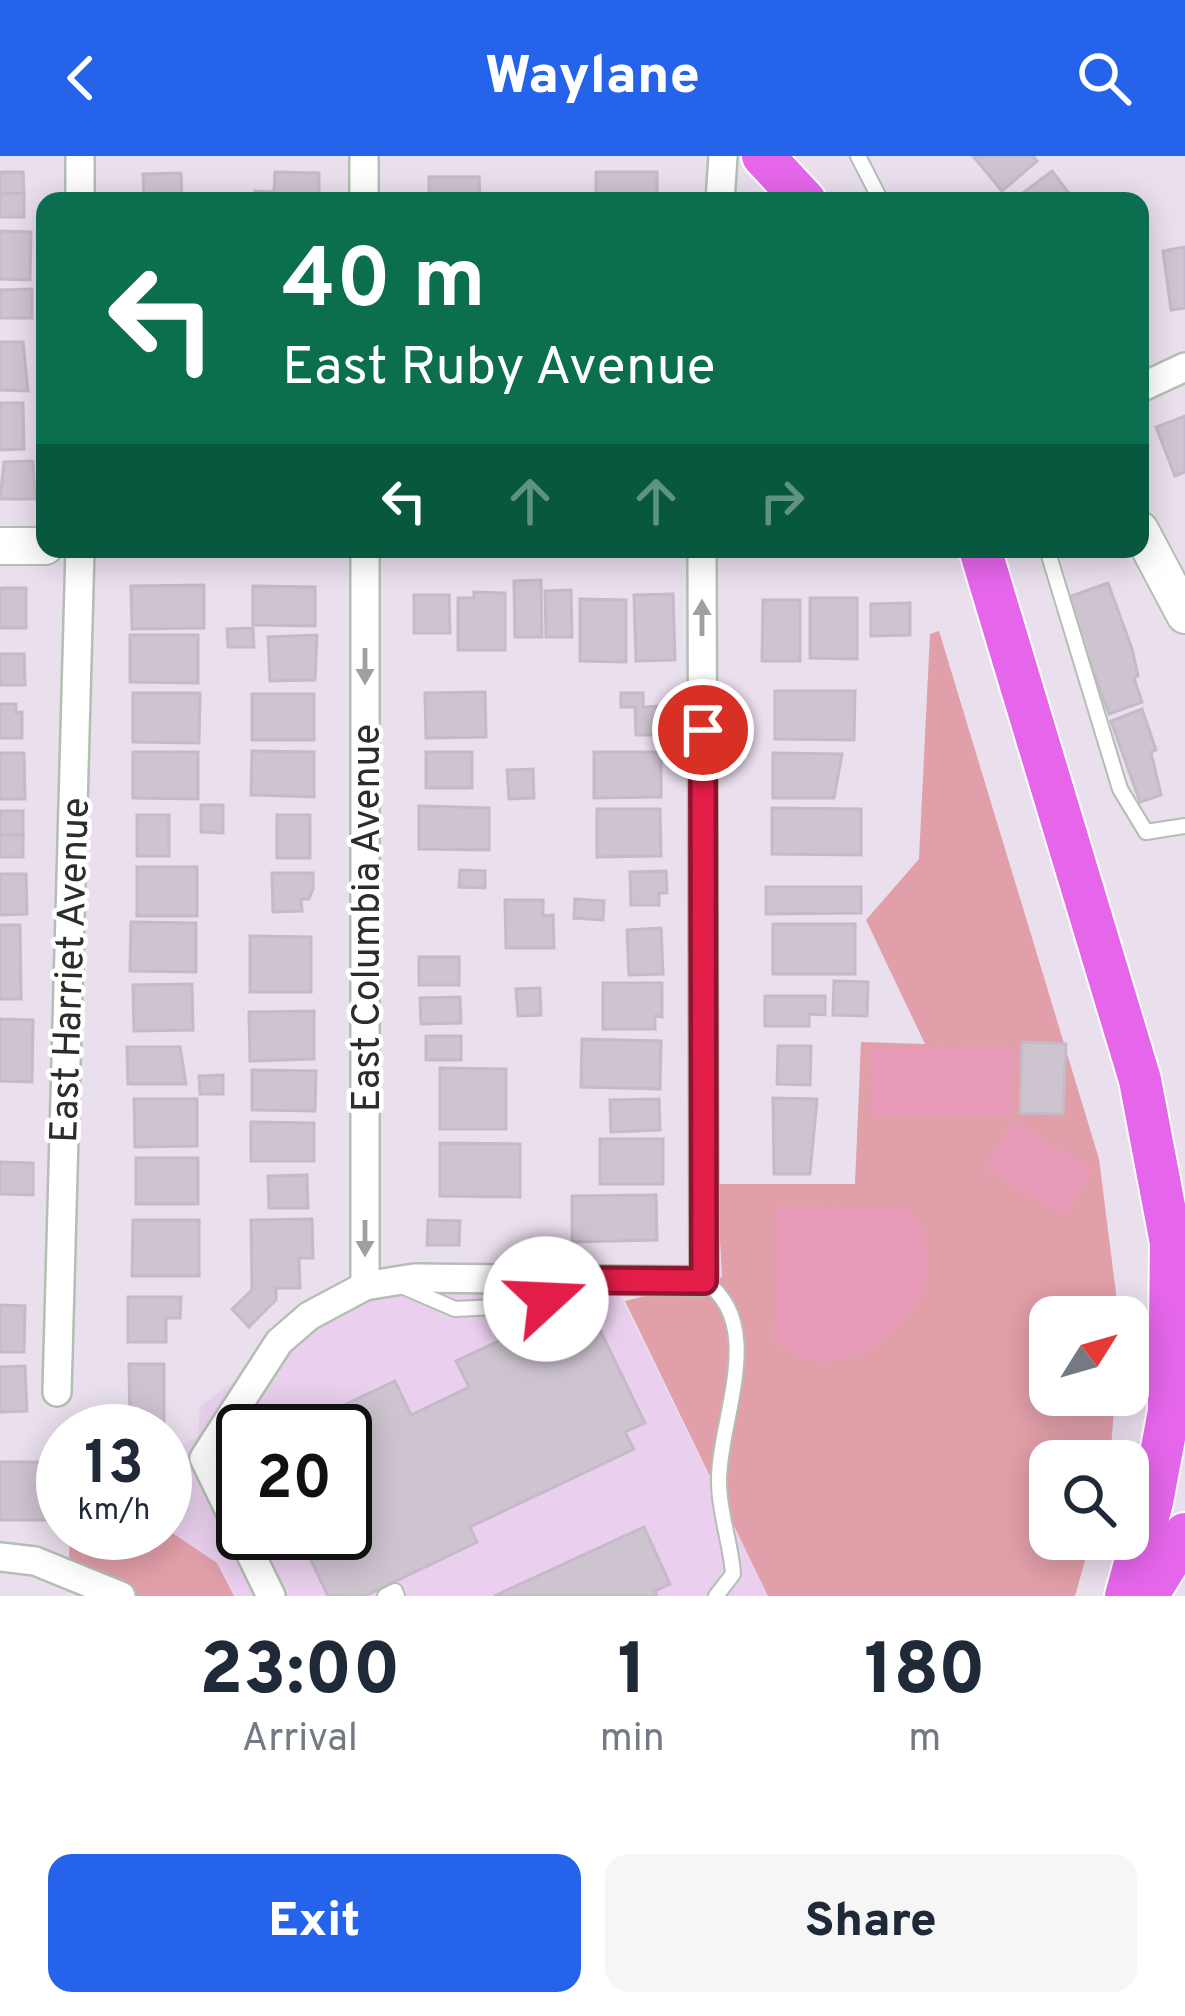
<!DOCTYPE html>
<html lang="en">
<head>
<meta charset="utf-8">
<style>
	:root { --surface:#fff; --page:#f6f6f7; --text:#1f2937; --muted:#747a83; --accent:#2563eb }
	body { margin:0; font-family:Overpass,sans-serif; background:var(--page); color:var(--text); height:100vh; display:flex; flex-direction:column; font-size:45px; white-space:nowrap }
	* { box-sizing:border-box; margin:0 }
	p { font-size:39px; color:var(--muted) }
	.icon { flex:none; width:66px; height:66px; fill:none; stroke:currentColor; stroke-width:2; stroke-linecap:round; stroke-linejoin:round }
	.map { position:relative; height:1440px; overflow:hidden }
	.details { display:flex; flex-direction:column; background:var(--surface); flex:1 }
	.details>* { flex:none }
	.hud { position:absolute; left:36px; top:36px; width:1113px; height:366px; border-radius:24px; box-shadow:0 6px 30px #0003; background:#0b6e4f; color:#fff; overflow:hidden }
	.needle { width:78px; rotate:53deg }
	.controls { position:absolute; left:1029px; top:1140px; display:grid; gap:24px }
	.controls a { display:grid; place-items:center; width:120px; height:120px; border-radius:24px; background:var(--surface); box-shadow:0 6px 30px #0003; font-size:60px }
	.speed { position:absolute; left:36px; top:1248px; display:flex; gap:24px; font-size:60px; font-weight:700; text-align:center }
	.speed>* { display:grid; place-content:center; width:156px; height:156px; border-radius:50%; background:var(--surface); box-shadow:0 6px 30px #0003; line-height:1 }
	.speed small { font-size:30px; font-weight:400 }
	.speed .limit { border:6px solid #111; border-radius:18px; background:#fff; color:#111 }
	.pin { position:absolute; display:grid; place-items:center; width:102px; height:102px; color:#fff; margin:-51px; border:6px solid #fff; border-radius:50%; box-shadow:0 3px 12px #0007 }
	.me { position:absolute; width:132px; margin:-66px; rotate:70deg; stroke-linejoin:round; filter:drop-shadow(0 0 9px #0008) }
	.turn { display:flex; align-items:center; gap:42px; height:252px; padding:0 48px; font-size:54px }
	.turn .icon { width:156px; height:156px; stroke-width:2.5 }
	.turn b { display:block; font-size:84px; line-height:102px }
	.lanes { display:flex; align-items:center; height:114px; padding:0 48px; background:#0003; justify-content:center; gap:60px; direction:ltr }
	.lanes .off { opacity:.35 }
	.eta { display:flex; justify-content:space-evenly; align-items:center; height:204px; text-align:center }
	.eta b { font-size:72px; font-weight:800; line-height:84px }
	.cta { display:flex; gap:24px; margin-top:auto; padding:24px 48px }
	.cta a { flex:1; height:138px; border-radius:24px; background:var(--accent); color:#fff; font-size:48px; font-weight:800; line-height:138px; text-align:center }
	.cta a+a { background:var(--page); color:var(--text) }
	header { display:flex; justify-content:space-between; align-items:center; height:156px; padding:0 48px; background:var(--accent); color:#fff; font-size:54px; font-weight:800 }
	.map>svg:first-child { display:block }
</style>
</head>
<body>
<header><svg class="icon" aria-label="back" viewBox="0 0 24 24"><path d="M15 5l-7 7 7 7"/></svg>Waylane<svg class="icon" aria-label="search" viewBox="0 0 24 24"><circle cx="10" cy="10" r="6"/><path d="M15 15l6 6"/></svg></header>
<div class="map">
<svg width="1185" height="1440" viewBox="0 0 1185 1440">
	<rect width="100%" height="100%" fill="#eadfed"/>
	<path fill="#ead0ee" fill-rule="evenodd" d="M613,1125L768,1440H234L217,1407L165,1372V1299L198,1280L200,1250L365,1130ZM243,1275H345V1377H243Z"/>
	<g fill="#e19fa9">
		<polygon points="939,475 1099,1003 1119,1161 1050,1161 1050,1239 1115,1239 1110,1305 1050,1305 1050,1383 1091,1383 1075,1440 768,1440 625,1145 722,1121 717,1028 855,1028 861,886 925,888 866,764 919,703 930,478"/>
		<polygon points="165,1372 217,1407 234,1440 117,1440 69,1401 70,1377 165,1377"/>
	</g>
	<g fill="#e89bb9">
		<polygon points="1011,891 1012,959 872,960 871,892"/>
		<polygon points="1013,965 1092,1014 1065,1060 985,1012"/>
		<path d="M778,1051L905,1052C984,1123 845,1258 775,1183Z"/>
	</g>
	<g fill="#cec4d0" stroke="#c6b9c9" stroke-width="3">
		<polygon points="973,0 1033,0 1037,5 1002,35"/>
		<polygon points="1052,15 1075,45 1012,45"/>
		<polygon points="0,16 23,16 24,37 0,38"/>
		<polygon points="275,16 319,17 319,45 254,45 255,35 274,36"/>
		<rect x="596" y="16" width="61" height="29"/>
		<polygon points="181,17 182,45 144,45 143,18"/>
		<polygon points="429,21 479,21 480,45 429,45"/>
		<polygon points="24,37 24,61 0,61 0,38"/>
		<polygon points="0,75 31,76 30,124 0,123"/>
		<polygon points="1185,91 1185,152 1171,154 1163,95"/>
		<polygon points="32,133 32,162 0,162 0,134"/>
		<polygon points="0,186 23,186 28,235 0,234"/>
		<polygon points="0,247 23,247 24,293 0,294"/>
		<polygon points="1185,260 1185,316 1175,320 1156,271"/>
		<polygon points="33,305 35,343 0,343 4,306"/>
		<polygon points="541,424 542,481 515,481 514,425"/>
		<polygon points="1108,427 1132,493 1138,520 1134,522 1142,546 1109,558 1066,442"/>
		<polygon points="204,429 204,472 132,473 131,430"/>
		<polygon points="253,430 315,431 315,470 253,469"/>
		<rect x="0" y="432" width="26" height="40"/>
		<polygon points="571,434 572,481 546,481 545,435"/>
		<polygon points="474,436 505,437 505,494 458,494 458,442 474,442"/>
		<polygon points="673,438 675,504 636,505 634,439"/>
		<polygon points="414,439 449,439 450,477 414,477"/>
		<polygon points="810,442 857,442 857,503 810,502"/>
		<polygon points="580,443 626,444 626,506 580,505"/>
		<polygon points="763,444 800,444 800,505 762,505"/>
		<polygon points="910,447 910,479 871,480 871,448"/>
		<polygon points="253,472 254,491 228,491 227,473"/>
		<polygon points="130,479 198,479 198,527 130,526"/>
		<polygon points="317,479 315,524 270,525 268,481"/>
		<polygon points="0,498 24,498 25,529 0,529"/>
		<polygon points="775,535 855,535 854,584 775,583"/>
		<polygon points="485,536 486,581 426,582 425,537"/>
		<polygon points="133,537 200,537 199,587 133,586"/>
		<polygon points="621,537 643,537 643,551 663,550 664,579 636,579 635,551 621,551"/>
		<rect x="252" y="538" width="62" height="46"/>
		<polygon points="0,548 16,548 16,557 22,556 22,582 0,582"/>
		<polygon points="1142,553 1156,594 1151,596 1161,639 1140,646 1111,565"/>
		<polygon points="252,595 314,596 314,641 251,639"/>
		<polygon points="133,596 198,596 198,643 133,642"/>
		<rect x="426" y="596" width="46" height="36"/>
		<polygon points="594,596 661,596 661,641 594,642"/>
		<polygon points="0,597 24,597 25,643 0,643"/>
		<polygon points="773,597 842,598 834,642 773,642"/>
		<polygon points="533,613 534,642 509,643 507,614"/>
		<polygon points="201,649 223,649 223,677 201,676"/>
		<polygon points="419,650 489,652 489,694 419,693"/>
		<polygon points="772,652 861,653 861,699 772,698"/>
		<polygon points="597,653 660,653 661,700 597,701"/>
		<rect x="0" y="655" width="23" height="24"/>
		<rect x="137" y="659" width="32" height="41"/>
		<rect x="277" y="659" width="33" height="43"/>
		<rect x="0" y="679" width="23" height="22"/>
		<rect x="137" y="711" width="60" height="49"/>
		<polygon points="460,714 485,715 485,732 459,731"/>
		<polygon points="666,715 667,737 659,737 659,749 631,749 630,716"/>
		<polygon points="272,717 313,717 313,733 309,743 301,743 302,755 273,756"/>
		<polygon points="0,718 26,718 27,758 0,759"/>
		<polygon points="766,731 861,731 861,757 766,758"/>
		<polygon points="575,743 604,745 603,764 574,762"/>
		<polygon points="505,744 543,744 543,760 553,759 554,792 506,792"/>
		<polygon points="131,766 196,767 196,816 130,815"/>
		<rect x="773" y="768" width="82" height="50"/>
		<polygon points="0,769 20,769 21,843 0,843"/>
		<polygon points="661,772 663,818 629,819 627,774"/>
		<polygon points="250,780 311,781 311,836 250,836"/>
		<rect x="419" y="801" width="40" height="28"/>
		<polygon points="834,825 868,826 867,860 833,859"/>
		<polygon points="603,827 662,827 662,861 655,860 655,873 603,873"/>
		<polygon points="192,828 193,874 134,875 133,829"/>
		<polygon points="540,832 541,859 518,860 516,833"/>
		<polygon points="765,840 825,840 825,859 809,858 809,870 765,870"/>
		<polygon points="460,841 461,867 421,868 420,842"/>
		<polygon points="314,855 314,903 250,905 249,856"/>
		<polygon points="0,863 33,864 32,926 0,925"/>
		<rect x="426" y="880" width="35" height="24"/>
		<polygon points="582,883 661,885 660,933 581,931"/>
		<polygon points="1022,886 1066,888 1063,958 1020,957"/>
		<polygon points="778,890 811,890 810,929 777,928"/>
		<polygon points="127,891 180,891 186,928 128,928"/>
		<polygon points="440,912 506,913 506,973 440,973"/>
		<polygon points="252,914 316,915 315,955 252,954"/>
		<polygon points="223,919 223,938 200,938 199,920"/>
		<polygon points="773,942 817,943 810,1018 774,1018"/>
		<polygon points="134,943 197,943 197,990 135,991"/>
		<polygon points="659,943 660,974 611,976 610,944"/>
		<polygon points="251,966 314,967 314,1005 251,1005"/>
		<rect x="600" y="983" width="63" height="45"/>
		<polygon points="440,987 520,988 520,1041 440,1040"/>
		<rect x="136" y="1002" width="62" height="46"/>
		<polygon points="0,1006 33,1007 33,1039 0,1038"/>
		<polygon points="307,1019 308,1052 269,1052 268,1020"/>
		<polygon points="656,1039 657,1084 572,1086 572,1040"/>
		<polygon points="312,1063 313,1102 299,1102 300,1132 276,1132 276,1144 249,1171 232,1153 252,1134 251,1064"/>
		<polygon points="133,1064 199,1064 199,1120 132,1120"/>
		<polygon points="428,1064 460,1065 459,1089 427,1089"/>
		<polygon points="128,1141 181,1141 180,1162 166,1162 166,1186 128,1186"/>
		<polygon points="0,1149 25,1150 24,1196 0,1196"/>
		<polygon points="569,1152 582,1178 598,1170 645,1267 625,1276 634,1293 470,1371 477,1386 365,1440 328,1440 298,1377 345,1377 345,1275 289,1275 395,1225 411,1259 469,1231 456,1205"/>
		<polygon points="129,1208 164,1208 164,1272 130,1272"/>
		<polygon points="25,1210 27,1255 0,1256 0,1211"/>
		<polygon points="0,1306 46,1306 47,1364 0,1364"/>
		<polygon points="644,1371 670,1428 655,1435 657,1440 494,1440"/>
	</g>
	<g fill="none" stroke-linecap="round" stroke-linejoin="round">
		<g stroke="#b3bfb3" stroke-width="18">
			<g id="lane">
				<polyline points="858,0 881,45"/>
				<polyline points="1047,393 1120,633 1146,676 1185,670"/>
				<path d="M704,1125C768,1168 718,1265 719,1326C719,1358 731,1387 733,1418L716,1440"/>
				<polyline points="397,1128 455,1153 536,1149 566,1126"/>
				<polyline points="385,1440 395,1435 397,1440"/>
			</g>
		</g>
		<g stroke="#b3bfb3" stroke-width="32">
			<g id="street">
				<polyline points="364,0 364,45"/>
				<polyline points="80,45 80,0"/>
				<polyline points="720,45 723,0"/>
				<polyline points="1140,232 1185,211"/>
				<polyline points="365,393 365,1130"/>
				<polyline points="57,1236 80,393"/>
				<polyline points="0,1401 35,1405 121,1440"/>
				<polyline points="271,1440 204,1302 279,1186 309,1160 365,1130 414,1122 704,1125 702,393"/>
			</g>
		</g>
		<g stroke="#b3bfb3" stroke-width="40">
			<g id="secondary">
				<polyline points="1140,374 1185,459"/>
				<polyline points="0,390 45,390"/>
			</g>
		</g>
		<g stroke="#fff" stroke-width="46">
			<g id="primary">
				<polyline points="763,0 805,45"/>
				<polyline points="980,393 1140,924 1171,1087 1169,1255 1152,1346 1126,1440"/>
				<polyline points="1147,1440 1185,1378"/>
			</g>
		</g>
		<use href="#lane" stroke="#fff" stroke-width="14"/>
		<use href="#street" stroke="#fff" stroke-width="27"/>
		<use href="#secondary" stroke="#fff" stroke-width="36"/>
		<use href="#primary" stroke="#e566eb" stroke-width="42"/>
	</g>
	<defs><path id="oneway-solid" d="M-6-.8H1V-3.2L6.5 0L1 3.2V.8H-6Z" transform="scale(3)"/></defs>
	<g fill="#a0a0a0">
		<use href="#oneway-solid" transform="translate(702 462) rotate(-90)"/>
		<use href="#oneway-solid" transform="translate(365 510) rotate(90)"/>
		<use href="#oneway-solid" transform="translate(365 1082) rotate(90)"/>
	</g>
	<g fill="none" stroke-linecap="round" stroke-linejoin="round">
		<g stroke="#92132f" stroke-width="30">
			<polyline id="route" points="546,1143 569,1124 704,1125 703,574"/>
		</g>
		<use href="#route" stroke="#e11d48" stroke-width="21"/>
	</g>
	<g text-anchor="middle" stroke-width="9" stroke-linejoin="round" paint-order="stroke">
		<g font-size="39" fill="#2c2c2c" stroke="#fff">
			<text transform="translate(365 762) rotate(-90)" y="14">East Columbia Avenue</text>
			<text transform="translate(68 814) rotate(-88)" y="14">East Harriet Avenue</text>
		</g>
	</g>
</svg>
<div class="controls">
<a><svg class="needle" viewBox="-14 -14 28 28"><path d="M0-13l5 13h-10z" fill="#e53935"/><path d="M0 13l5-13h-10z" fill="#747a83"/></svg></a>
<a><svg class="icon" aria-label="search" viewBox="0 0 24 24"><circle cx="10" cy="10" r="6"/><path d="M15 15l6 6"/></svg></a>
</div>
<div class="speed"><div>13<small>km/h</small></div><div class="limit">20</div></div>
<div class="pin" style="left:703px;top:574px;background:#d93025"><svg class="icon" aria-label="arrive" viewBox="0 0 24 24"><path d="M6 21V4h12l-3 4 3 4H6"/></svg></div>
<svg class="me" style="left:546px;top:1143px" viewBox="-20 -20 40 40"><circle r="19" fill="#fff"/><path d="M0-13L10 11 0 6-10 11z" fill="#e11d48"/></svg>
<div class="hud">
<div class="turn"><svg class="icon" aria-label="left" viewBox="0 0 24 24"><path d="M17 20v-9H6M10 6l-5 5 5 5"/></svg><div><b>40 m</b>East Ruby Avenue</div></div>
<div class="lanes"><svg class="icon" aria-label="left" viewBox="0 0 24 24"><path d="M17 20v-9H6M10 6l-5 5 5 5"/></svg><svg class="icon off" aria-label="ahead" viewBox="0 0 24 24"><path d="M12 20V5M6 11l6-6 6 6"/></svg><svg class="icon off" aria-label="ahead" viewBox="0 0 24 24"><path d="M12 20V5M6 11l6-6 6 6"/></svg><svg class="icon off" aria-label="right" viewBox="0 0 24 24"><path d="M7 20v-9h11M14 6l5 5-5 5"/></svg></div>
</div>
</div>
<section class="details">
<div class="eta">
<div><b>23:00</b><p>Arrival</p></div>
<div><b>1</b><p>min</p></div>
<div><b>180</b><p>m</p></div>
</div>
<div class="cta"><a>Exit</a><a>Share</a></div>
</section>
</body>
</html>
